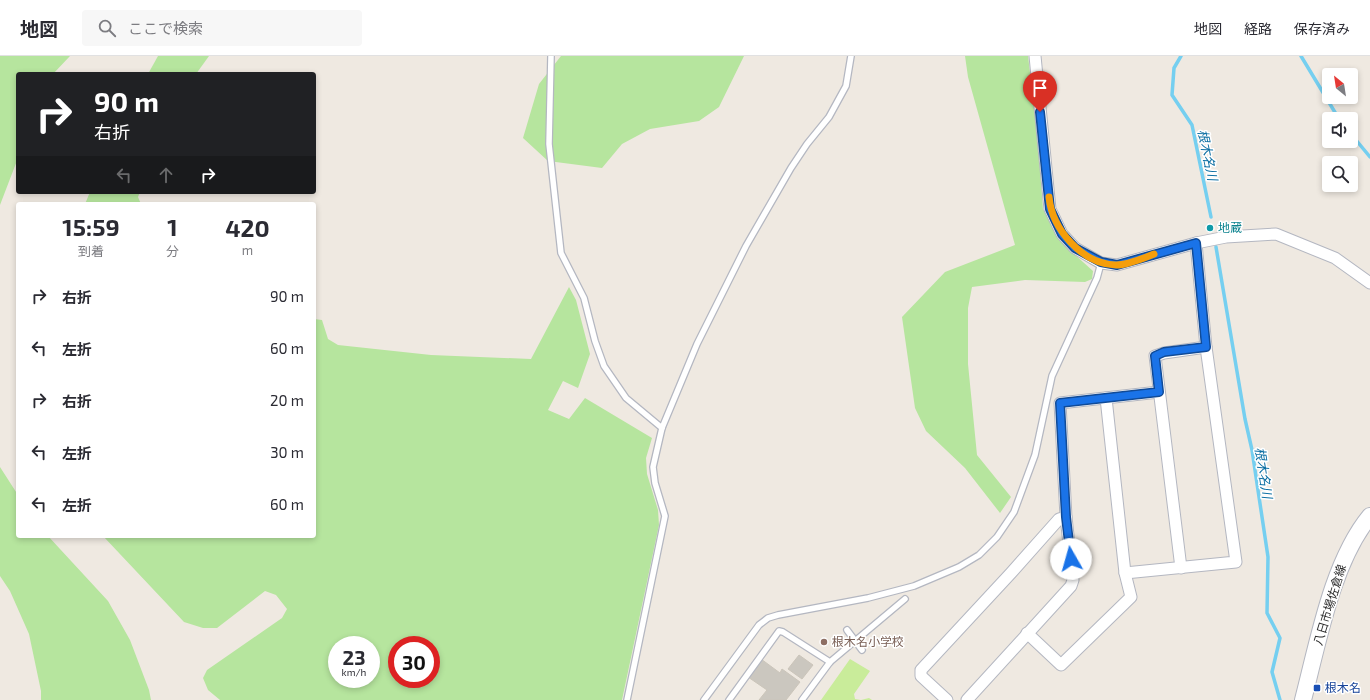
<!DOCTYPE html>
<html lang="ja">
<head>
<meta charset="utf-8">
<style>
	:root { --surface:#fff; --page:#f7f7f7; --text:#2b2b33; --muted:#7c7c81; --line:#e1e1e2 }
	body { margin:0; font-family:"Exo 2","Noto Sans JP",sans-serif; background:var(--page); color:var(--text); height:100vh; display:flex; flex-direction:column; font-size:15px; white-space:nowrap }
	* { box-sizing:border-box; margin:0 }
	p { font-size:13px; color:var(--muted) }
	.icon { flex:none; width:22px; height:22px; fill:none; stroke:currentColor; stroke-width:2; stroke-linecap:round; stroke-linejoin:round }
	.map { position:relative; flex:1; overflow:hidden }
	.panel { position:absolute; left:16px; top:146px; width:300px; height:336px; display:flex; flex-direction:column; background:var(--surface); border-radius:4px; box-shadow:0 2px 6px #0003 }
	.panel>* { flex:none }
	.banner { position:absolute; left:16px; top:16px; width:300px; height:122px; border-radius:4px; box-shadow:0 2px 6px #0003; background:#202124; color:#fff; overflow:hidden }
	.needle { width:26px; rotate:330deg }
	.buttons { position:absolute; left:1322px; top:12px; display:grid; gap:8px }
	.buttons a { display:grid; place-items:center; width:36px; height:36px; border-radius:4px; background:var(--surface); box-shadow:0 2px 6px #0003; font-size:20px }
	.speed { position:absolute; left:328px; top:580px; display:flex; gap:8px; font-size:20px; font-weight:700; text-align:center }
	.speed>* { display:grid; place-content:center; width:52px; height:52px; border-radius:50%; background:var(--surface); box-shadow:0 2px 6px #0003; line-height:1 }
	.speed small { font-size:10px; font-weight:400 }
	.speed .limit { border:6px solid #d22; background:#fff; color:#111 }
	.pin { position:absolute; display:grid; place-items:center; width:34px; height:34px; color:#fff; margin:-41px -17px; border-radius:50% 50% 50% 0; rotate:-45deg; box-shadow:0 0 4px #0007 }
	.pin .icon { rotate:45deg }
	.me { position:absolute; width:44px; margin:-22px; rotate:353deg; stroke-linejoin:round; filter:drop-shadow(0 0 3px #0008) }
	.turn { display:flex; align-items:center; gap:14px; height:84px; padding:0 12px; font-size:18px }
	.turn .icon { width:52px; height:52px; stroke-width:2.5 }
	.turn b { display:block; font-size:28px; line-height:34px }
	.lanes { display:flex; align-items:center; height:38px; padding:0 12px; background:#0003; justify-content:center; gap:20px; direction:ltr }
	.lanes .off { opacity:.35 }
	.eta { display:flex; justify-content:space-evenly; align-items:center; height:68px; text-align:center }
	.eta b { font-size:24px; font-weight:700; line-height:28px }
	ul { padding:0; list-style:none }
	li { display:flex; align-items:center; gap:12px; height:52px; padding:0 12px }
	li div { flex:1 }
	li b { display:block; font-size:15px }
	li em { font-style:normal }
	header { display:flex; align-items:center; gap:24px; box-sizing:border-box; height:56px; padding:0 20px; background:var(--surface); border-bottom:1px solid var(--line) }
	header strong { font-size:19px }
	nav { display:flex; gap:22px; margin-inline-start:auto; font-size:14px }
	.search { width:280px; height:36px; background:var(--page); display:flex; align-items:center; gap:10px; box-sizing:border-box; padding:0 14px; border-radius:4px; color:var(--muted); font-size:15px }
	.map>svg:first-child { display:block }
</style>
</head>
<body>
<header>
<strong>地図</strong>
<div class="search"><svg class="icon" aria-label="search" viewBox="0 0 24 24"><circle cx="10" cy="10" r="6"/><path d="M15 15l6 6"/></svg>ここで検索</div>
<nav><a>地図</a><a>経路</a><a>保存済み</a></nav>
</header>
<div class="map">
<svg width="1370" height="644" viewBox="0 0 1370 644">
	<rect width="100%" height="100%" fill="#efe9e1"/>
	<g fill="#b6e59e" fill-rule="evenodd">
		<polygon points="0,0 70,0 53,18 18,18 18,102 0,149"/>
		<polygon points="158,0 209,0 196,18 148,18"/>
		<polygon points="561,0 744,0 719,51 699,65 650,73 622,88 602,112 548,105 523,82 539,28"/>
		<polygon points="965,0 1028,0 1037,74 1043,153 1063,188 1093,215 1092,223 1085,226 1025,224 972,231 968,252 968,308 977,399 1011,441 1000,457 965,412 926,375 915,352 902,261 945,216 1015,189 968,21"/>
		<polygon points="90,136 140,136 138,141 141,148 85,148"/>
		<path d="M569,231L576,244L590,298L578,332L563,325L548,354L569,363L585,342L652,382L646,402L647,418L658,454L659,469L622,644H220L208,634L203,622L207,614L282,562L287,553L276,539L265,535L217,572H203L184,566L103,480H314V263L322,264L328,283L338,289L431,299L531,303ZM337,589H371V623H337ZM397,589H431V623H397Z"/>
		<polygon points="0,411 18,439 18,480 48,480 108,545 130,584 149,634 151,644 41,644 41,635 29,578 10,535 0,520"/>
	</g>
	<polygon fill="#c9ec9a" points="850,603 870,615 854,638 855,643 861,644 869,642 872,644 821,644"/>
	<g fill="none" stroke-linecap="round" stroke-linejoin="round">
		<g stroke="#75cff0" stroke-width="3.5">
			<polyline points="1181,0 1174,12 1172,39 1192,69 1211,161"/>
			<polyline points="1301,0 1339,63"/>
			<polyline points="1351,78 1370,101"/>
			<polyline points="1216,191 1245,363 1252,394 1268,501 1267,557 1280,582 1272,616 1280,644"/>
		</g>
	</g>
	<g fill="#cbc7bf" stroke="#cbc5ba">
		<polygon points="799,599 813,609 802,623 788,613"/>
		<polygon points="761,603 780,617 782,613 800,626 786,644 759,644 767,634 748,621"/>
	</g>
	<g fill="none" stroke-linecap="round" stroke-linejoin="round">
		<g stroke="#b4b7c1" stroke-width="8">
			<g id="lane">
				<polyline points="551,0 549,88 561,197 584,242 595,285 604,310 626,342 662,372"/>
				<polyline points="847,574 862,594"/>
				<polyline points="627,644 665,460 655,427 653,411 662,372 697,288 746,190 791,112 807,88 829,61 846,30 851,0"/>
				<polyline points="704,644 759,569 768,562 778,559 868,542 914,530 959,511 979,499 997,481 1014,456 1035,399 1052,320 1097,222 1101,207"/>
				<polyline points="729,644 779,575 783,576 830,606"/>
				<polyline points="802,644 830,606 905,543"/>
			</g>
		</g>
		<g stroke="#b4b7c1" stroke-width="13">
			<g id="street">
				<polyline points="1035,0 1050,153 1062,178 1075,192 1101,207 1117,209 1196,187 1226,181 1276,178 1335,202 1370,227"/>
				<polyline points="1181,512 1155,300 1164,297 1206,291"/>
				<polyline points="1125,517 1236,506 1206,291 1196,187"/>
				<polyline points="1027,577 1061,609 1131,541 1125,517 1106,342"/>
				<polyline points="947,644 921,620 921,614 1011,517 1059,463 1066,461"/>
				<polyline points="967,644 1071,530 1073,524 1066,461 1060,347 1159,336"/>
			</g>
		</g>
		<g stroke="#b4b7c1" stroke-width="18">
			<path id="secondary" d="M1303,644C1318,587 1332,506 1370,460"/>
		</g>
		<use href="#lane" stroke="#fff" stroke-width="5.5"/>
		<use href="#street" stroke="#fff" stroke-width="11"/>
		<use href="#secondary" stroke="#fff" stroke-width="16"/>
	</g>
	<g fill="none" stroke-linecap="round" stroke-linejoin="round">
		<g stroke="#114b97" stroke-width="10">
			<polyline id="route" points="1040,56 1050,153 1062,178 1075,192 1101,206 1117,209 1196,187 1206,291 1164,296 1155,300 1159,336 1060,347 1066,461 1071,503"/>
		</g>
		<use href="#route" stroke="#1a73e8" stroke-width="7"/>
		<path stroke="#f59e0b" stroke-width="7" d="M1049,141C1052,173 1082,208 1116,209C1128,209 1144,202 1154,198"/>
	</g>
	<circle fill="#0f9aa8" stroke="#fff" stroke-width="1.5" cx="1210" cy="172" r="4"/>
	<circle fill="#8d6e63" stroke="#fff" stroke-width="1.5" cx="824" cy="586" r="4"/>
	<rect fill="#1a4fb4" stroke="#fff" stroke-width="1.5" x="1313" y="628" width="8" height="8" rx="2"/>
	<g text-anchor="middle" stroke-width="3" stroke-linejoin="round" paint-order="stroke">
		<g font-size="12" fill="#0d838f" stroke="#fff" text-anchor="start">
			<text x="1218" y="176">地蔵</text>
		</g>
		<g font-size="12" fill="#2e2e2e" stroke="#fff">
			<text transform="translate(1330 549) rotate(-73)" y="4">八日市場佐倉線</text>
		</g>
		<g font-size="12" fill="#785e54" stroke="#fff" text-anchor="start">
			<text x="832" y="590">根木名小学校</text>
		</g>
		<g font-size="12" fill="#164399" stroke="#fff" text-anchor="start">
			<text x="1325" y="636">根木名</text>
		</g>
		<g font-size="13" font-style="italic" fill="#0d6fa3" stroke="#fff">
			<text transform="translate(1208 99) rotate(78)" y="5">根木名川</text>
			<text transform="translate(1264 417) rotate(81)" y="5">根木名川</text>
		</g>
	</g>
</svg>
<div class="buttons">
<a><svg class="needle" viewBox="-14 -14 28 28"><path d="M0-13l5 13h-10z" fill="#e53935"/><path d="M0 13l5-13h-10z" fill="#7c7c81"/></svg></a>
<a><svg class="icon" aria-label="sound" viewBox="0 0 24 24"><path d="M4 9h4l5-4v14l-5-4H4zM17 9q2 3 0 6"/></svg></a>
<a><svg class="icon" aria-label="search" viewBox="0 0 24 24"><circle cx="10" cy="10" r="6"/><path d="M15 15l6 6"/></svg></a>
</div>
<div class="speed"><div>23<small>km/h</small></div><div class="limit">30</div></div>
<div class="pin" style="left:1040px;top:56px;background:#d93025"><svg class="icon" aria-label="arrive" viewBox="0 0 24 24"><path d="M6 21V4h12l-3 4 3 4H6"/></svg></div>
<svg class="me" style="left:1071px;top:503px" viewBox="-20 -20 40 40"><circle r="19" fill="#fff"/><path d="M0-13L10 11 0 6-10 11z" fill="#1a73e8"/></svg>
<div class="banner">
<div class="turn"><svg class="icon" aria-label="right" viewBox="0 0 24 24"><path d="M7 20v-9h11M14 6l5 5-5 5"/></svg><div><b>90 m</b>右折</div></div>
<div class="lanes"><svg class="icon off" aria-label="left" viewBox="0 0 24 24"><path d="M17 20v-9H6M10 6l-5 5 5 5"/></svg><svg class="icon off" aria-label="ahead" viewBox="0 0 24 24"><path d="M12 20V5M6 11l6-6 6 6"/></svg><svg class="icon" aria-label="right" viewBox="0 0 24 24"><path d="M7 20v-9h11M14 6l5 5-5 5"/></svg></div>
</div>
<section class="panel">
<div class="eta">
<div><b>15:59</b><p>到着</p></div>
<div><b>1</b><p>分</p></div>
<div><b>420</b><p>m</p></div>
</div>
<ul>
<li><svg class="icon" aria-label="right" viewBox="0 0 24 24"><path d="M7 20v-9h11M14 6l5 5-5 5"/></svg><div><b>右折</b></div><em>90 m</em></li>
<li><svg class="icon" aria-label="left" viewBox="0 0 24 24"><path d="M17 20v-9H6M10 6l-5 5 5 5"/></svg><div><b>左折</b></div><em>60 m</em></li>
<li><svg class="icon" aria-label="right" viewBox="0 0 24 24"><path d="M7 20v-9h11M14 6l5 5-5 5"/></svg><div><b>右折</b></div><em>20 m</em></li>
<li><svg class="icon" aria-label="left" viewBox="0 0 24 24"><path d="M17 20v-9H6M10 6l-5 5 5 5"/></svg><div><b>左折</b></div><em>30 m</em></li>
<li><svg class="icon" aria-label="left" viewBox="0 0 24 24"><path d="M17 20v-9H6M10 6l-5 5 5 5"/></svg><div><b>左折</b></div><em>60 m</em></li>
</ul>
</section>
</div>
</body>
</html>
